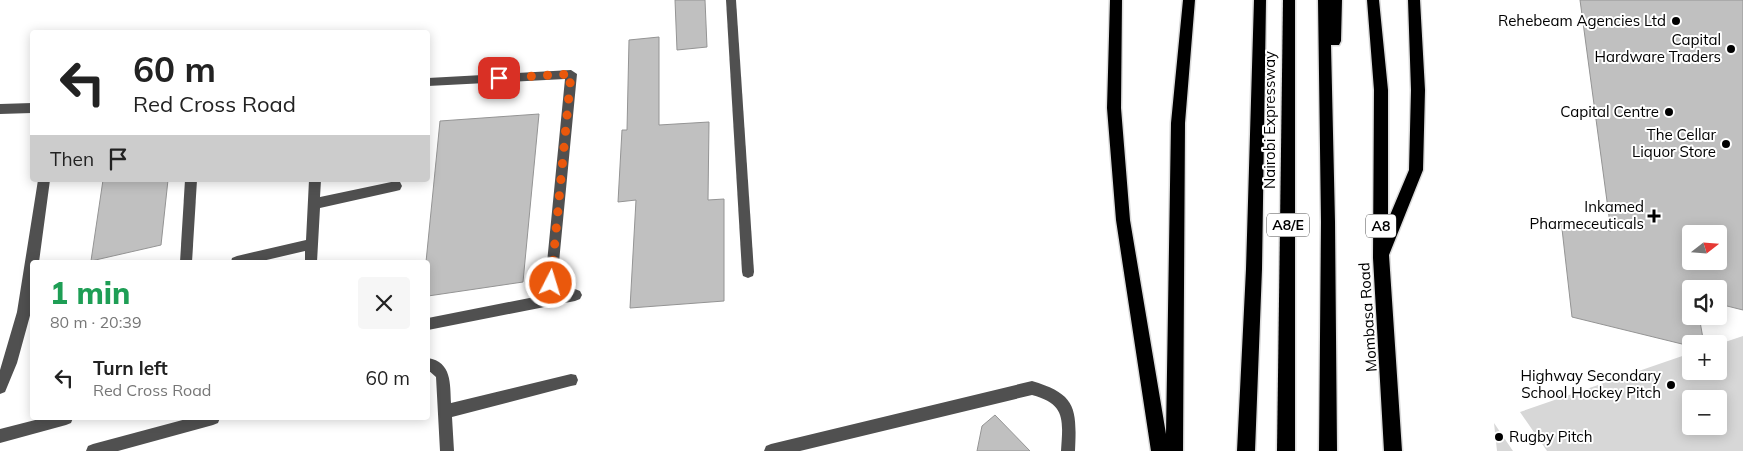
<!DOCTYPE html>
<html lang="en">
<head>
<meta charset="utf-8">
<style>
	:root { --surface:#fff; --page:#f6f6f6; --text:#222; --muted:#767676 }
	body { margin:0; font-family:Mulish,sans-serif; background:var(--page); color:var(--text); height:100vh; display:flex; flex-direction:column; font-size:19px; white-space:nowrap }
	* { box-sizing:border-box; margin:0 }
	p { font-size:16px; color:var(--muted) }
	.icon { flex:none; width:28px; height:28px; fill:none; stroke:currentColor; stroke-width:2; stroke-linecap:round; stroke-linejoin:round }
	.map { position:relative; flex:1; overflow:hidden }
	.side { position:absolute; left:30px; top:260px; width:400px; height:160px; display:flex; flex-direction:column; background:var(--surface); border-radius:5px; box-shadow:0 2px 12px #0003 }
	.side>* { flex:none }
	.guide { position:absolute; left:30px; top:30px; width:400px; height:152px; border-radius:5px; box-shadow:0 2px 12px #0003; background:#fff; color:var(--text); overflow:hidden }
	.needle { width:32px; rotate:73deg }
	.fabs { position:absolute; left:1682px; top:225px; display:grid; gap:10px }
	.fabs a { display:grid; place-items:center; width:45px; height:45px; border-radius:5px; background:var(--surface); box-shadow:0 2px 12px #0003; font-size:25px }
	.pin { position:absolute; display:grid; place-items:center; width:42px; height:42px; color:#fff; margin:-21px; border-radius:10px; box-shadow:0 2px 8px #0006 }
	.me { position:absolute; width:55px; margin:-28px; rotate:5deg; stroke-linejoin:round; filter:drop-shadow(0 0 4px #0008) }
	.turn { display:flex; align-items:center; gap:18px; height:105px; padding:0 20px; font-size:22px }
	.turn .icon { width:65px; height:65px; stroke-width:2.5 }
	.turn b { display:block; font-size:35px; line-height:42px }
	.then { display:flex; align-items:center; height:48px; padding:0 20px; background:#0003; gap:10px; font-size:19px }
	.round { display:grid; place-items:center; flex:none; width:52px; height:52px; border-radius:5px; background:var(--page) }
	.head { display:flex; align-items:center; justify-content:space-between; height:85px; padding:0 20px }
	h1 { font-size:30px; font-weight:800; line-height:38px; color:#1e9e55 }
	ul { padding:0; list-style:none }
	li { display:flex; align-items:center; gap:15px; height:65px; padding:0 20px }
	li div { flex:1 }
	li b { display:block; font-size:19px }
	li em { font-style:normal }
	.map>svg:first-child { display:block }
</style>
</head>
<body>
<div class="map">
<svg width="1743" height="451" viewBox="0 0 1743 451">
	<rect width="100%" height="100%" fill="#fff"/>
	<g fill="#d7d7d7" fill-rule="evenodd">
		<path d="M1743,336V451H1547L1520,412L1691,353V371H1719V344ZM1691,399H1719V426H1691Z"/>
		<polygon points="1494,423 1513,451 1497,451"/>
	</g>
	<g fill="#c0c0c0" stroke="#949494" fill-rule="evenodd">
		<polygon points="675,0 705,0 707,47 677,50"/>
		<path d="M1580,0H1743V310L1719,304V289H1691V316H1699L1704,344H1682L1572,317L1561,220L1611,231ZM1691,234H1719V261H1691Z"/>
		<polygon points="659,37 659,125 709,122 708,200 724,199 724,301 630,308 636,200 618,202 622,130 627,130 629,40"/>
		<polygon points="539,114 523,282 428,296 428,262 426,262 440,121"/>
		<polygon points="103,180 168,180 161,245 91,261"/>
		<polygon points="995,415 1030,451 977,451 982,426"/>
	</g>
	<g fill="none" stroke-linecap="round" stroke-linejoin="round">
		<g stroke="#dbdbdb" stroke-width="3">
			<g id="highway">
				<polygon points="1110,0 1122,0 1121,108 1130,220 1166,434 1171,123 1183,0 1195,0 1185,123 1183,451 1151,451 1116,220 1107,108"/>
				<polygon points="1254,0 1266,0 1262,269 1255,451 1237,451 1246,269"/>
				<polygon points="1283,0 1295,0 1295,451 1277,451"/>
				<polygon points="1318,0 1342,0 1341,41 1339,45 1331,45 1335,222 1337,451 1319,451 1321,222"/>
				<polygon points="1367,0 1379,0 1388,90 1388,220 1409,170 1411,90 1408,0 1420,0 1425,90 1423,170 1389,255 1402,451 1384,451 1373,258 1374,90"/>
			</g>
		</g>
		<g fill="#505050" fill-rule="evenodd">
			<polygon points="726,0 736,0 754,272 753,276 748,278 743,276 742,272"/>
			<polygon points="571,70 577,74 557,283 556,287 551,289 546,287 545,283 565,79 428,86 428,78"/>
			<polygon points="32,103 32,113 0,114 0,104"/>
			<polygon points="38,180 50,180 39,262 32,262 31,312 17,363 5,392 0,394 0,370 17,312"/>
			<polygon points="185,180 197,180 192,262 180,262"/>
			<polygon points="309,180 321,180 320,197 396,181 400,182 402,186 400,190 396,191 320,208 317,262 305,262 305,251 258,262 231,262 232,258 237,256 306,240"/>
			<polygon points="575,289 580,291 582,295 580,299 575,301 428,330 428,318"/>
			<path d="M428,358C452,362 450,384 451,403L571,374L576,375L578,380L576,385L571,386L452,417L454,451H440L436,377L428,370Z"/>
			<path d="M1032,381C1076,394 1077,408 1075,451H1061C1063,420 1066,404 1032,395L800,451H764L766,446L771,444Z"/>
			<polygon points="43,418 73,418 71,423 66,425 0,443 0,429"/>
			<polygon points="190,418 220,418 218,423 213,425 118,451 86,451 88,446 93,444"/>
		</g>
		<use href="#highway" fill="#000" fill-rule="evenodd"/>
	</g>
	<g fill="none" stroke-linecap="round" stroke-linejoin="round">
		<polyline stroke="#ea580c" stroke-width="9" stroke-dasharray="0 16.2" points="499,78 571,74 551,283"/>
	</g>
	<g fill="#000" stroke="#fff" stroke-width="2">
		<circle cx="1676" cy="21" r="5"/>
		<circle cx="1731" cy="49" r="5"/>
		<circle cx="1669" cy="112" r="5"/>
		<circle cx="1726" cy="144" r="5"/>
		<path d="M1651.5 208.5h5v5h5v5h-5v5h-5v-5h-5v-5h5z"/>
		<circle cx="1671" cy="385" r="5"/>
		<circle cx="1499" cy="437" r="5"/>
	</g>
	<g text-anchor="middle" stroke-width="4" stroke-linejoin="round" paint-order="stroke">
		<g fill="#fff" stroke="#4c4c4c" stroke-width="1">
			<rect x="1267" y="213.5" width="42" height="23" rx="4"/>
			<rect x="1366" y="214.5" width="30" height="23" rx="4"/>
		</g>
		<g font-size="14" font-weight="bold" fill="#000">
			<text x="1288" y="230">A8/E</text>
			<text x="1381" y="231">A8</text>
		</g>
		<g font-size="15" fill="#000" stroke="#fff" text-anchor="end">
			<text x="1666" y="26">Rehebeam Agencies Ltd</text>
			<text x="1721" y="45">Capital<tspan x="1721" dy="17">Hardware Traders</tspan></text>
			<text x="1659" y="117">Capital Centre</text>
			<text x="1716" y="140">The Cellar<tspan x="1716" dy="17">Liquor Store</tspan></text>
			<text x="1644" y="212">Inkamed<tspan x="1644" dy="17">Pharmeceuticals</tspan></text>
			<text x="1661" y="381">Highway Secondary<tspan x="1661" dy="17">School Hockey Pitch</tspan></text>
			<text x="1509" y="442" text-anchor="start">Rugby Pitch</text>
		</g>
		<g font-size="15" fill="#000" stroke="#fff">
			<text transform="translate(1270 120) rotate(-90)" y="5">Nairobi Expressway</text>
			<text transform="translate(1368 317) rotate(-94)" y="5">Mombasa Road</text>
		</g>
	</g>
</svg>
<div class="fabs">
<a><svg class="needle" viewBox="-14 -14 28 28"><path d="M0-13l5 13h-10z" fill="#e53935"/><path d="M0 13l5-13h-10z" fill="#767676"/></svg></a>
<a><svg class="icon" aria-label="sound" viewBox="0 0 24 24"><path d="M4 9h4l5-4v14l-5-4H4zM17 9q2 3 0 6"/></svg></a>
<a>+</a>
<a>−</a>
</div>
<div class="pin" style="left:499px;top:78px;background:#d93025"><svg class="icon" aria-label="arrive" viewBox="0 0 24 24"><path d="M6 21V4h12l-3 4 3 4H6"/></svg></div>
<svg class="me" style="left:551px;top:283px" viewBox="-20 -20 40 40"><circle r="17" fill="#ea580c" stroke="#fff" stroke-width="3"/><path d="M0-11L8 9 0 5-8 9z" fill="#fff"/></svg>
<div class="guide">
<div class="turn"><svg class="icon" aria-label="left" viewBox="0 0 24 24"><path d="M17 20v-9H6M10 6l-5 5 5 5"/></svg><div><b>60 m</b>Red Cross Road</div></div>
<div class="then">Then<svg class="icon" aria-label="arrive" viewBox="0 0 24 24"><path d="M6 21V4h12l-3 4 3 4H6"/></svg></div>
</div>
<section class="side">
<div class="head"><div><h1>1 min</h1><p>80 m · 20:39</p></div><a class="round"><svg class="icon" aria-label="close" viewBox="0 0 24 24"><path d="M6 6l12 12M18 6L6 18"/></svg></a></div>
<ul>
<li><svg class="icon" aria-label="left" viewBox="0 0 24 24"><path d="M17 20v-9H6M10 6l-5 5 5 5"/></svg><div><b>Turn left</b><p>Red Cross Road</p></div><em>60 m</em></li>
</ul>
</section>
</div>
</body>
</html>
